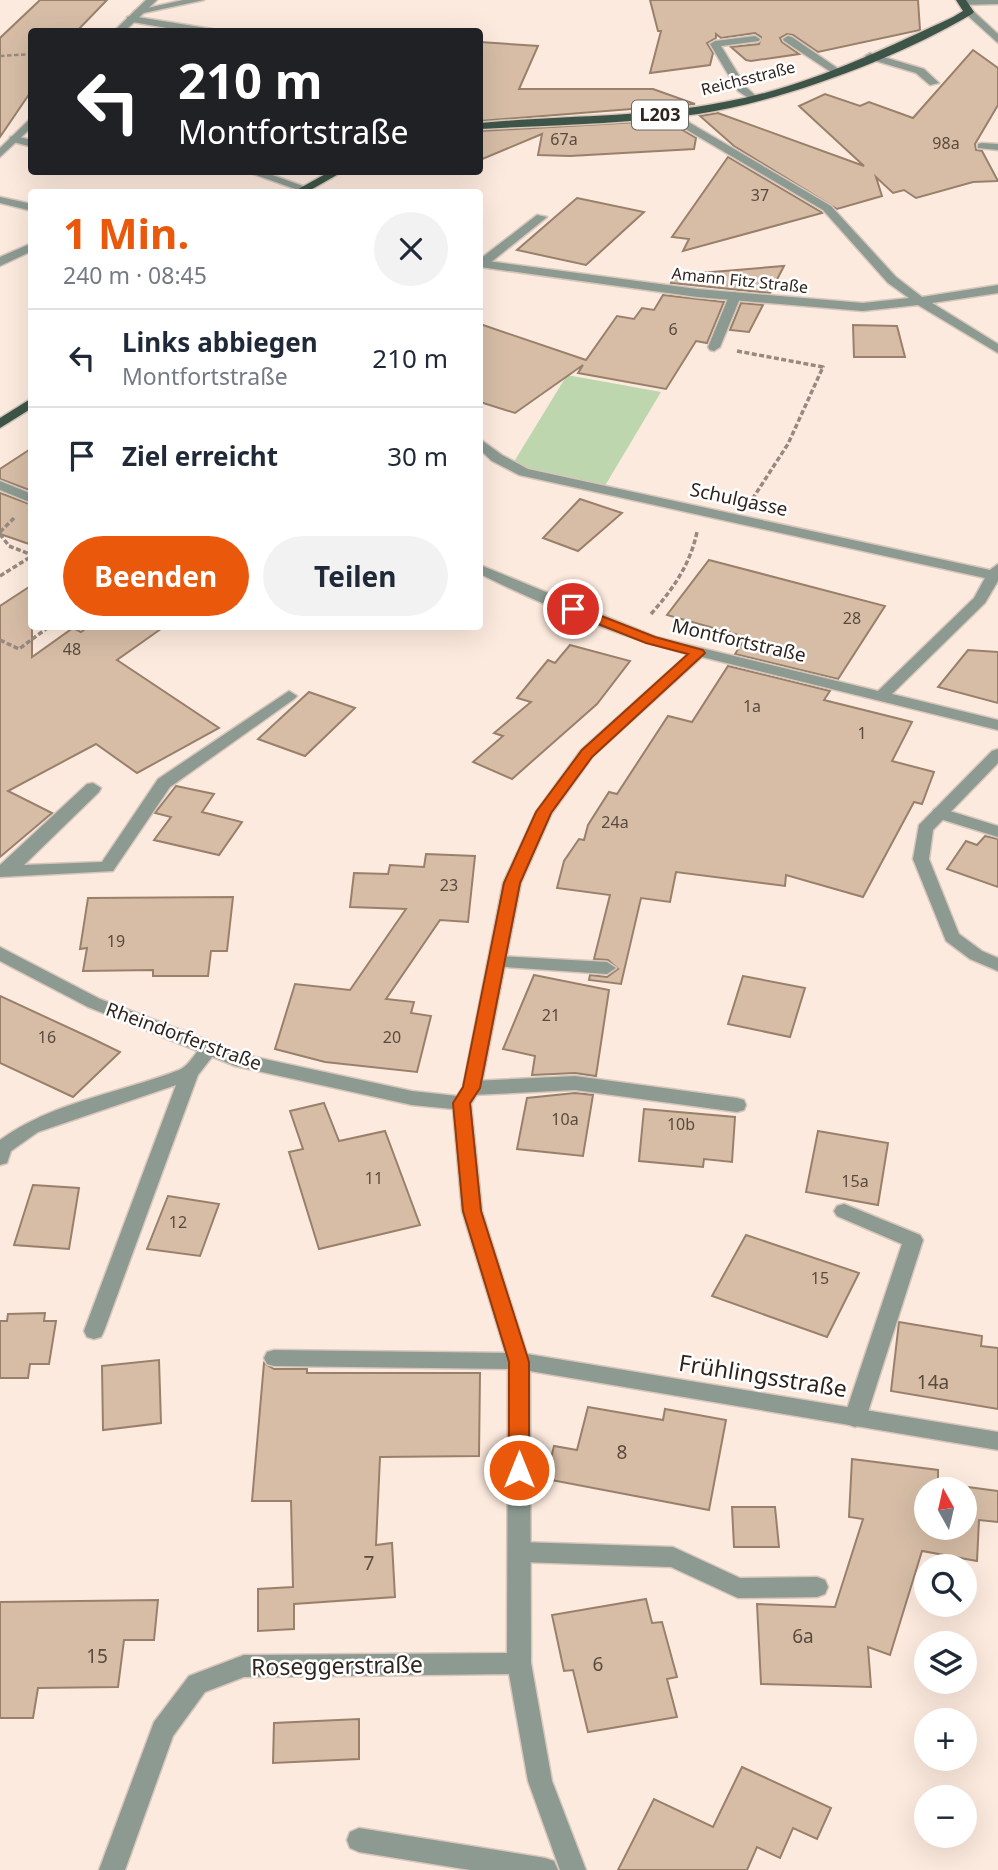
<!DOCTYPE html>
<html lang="de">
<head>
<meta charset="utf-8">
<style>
	:root { --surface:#fff; --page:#f2f2f3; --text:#1f2937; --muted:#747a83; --line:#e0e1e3; --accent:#ea580c }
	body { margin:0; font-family:"Noto Sans",sans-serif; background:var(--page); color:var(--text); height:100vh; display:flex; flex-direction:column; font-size:26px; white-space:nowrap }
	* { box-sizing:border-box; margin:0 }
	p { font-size:23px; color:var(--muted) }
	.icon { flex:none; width:38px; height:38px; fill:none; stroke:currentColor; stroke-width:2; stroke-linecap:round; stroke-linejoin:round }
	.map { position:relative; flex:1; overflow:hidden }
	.sheet { position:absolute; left:28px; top:189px; width:455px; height:441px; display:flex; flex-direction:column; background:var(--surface); border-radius:7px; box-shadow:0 7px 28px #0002 }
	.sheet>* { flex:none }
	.hud { position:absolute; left:28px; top:28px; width:455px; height:147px; border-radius:7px; box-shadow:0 7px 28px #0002; background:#202124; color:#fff; overflow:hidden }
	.needle { width:46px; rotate:352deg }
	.fabs { position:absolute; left:914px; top:1477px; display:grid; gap:14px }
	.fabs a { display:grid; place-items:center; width:63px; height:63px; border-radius:50%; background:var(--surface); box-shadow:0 7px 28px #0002; font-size:35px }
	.pin { position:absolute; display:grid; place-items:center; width:60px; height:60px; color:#fff; margin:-30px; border:4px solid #fff; border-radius:50%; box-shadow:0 2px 7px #0007 }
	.me { position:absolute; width:77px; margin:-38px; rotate:0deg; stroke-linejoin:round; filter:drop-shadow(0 0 5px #0008) }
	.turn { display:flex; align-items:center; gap:24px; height:147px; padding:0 35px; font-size:32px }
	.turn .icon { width:91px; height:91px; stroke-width:2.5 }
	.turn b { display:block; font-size:49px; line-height:60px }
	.round { display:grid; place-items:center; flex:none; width:74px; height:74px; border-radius:37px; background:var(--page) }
	.head { display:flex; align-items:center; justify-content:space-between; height:119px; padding:0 35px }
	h1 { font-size:42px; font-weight:700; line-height:52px; color:var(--accent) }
	.primary-button { display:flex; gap:14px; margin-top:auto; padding:14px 35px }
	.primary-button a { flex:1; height:80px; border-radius:42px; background:var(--accent); color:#fff; font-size:28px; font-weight:700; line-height:80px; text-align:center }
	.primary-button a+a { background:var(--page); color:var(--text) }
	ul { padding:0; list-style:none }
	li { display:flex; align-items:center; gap:21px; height:98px; padding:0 35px; border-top:2px solid var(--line) }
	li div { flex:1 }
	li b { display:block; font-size:26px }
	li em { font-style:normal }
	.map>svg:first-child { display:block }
</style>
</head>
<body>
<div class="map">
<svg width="998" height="1870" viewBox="0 0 998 1870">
	<rect width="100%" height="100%" fill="#fdeade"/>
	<polygon fill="#bdd6ae" points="567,375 661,392 603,489 512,465"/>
	<g fill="#d7bda6" stroke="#99806b" stroke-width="2" fill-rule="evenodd">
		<polygon points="40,0 107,0 76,32 32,32 32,90 0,137 0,38"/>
		<polygon points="650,0 918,0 920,30 818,52 793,35 787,34 780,38 782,42 799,54 751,61 746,60 731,47 759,44 761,37 755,33 721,38 716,34 716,38 707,43 713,53 710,65 650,73 661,31 658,31"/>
		<polygon points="480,42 538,46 519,89 653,89 695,104 480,121"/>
		<polygon points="973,50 998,68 998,105 975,144 976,150 982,151 998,181 973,182 916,198 904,190 893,193 876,177 882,196 837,209 734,146 700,116 718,113 864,166 799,106 825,94 860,106 869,102 913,118"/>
		<polygon points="672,120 681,129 696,138 694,149 570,156 538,155 542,134 480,160 480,131"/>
		<polygon points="728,157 821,212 822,213 683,251 689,239 672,237"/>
		<polygon points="577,198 644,212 586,265 517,250"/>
		<polygon points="784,266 770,293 671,283 675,275"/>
		<polygon points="663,295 724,302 707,343 696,341 666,389 578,373 583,365 515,413 480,402 480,324 586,360 617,316 634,319 642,308 654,310"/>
		<polygon points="741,303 763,305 749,332 730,330"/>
		<polygon points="853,325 897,326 905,357 854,357"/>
		<polygon points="32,448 32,491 0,479 0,469"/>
		<polygon points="0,493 32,505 32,545 0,534"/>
		<polygon points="580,499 622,513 578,551 543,538"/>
		<polygon points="709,560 885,606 838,679 735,654 746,637 667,615"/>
		<polygon points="32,585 32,657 73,628 81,632 89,626 165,626 117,660 219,728 137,773 96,744 8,791 52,813 0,857 0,606"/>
		<polygon points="570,645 630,661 597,704 512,779 473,762 503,736 494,733 531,702 517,698 548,660 555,663"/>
		<polygon points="968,650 998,652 998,703 938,687"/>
		<polygon points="728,666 830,691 824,700 912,722 892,761 934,772 922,804 914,802 863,897 786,875 785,886 676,872 670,902 641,898 621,984 589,980 590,975 607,977 618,969 608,960 594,959 610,895 557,888 564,861 579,839 584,840 588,825 609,792 617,794 668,716 692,722"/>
		<polygon points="309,692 355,708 305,756 258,739"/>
		<polygon points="176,786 214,794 202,812 242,822 219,855 154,840 171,817 155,813"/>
		<polygon points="985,836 998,839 998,887 947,869 966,841 977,845"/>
		<polygon points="426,854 475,856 468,922 440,920 386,999 414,1002 411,1013 431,1016 417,1072 325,1062 275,1049 295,984 350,990 406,909 350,907 354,873 388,874 390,865 424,867"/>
		<polygon points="233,897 227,951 211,951 208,976 153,976 153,970 83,971 87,948 80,949 88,898"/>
		<polygon points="534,975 609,990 596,1076 575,1073 532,1075 535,1056 503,1049"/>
		<polygon points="743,976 805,988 790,1037 728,1024"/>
		<polygon points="0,996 91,1038 120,1052 73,1097 0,1063"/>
		<polygon points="575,1093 593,1095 583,1156 517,1149 527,1098"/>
		<polygon points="324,1103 339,1141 385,1131 420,1225 319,1249 289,1152 303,1149 290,1111"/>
		<polygon points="644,1109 735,1117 732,1162 704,1159 703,1167 639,1161"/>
		<polygon points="818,1131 888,1143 878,1205 806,1192"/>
		<polygon points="33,1185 79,1188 69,1249 14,1245"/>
		<polygon points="168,1196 219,1204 200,1256 147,1249"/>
		<polygon points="746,1235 859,1273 827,1337 712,1296"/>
		<polygon points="45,1313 44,1321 56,1321 49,1364 30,1364 28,1378 0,1378 0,1321 7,1321 8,1314"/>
		<polygon points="899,1322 982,1336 981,1346 998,1348 998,1409 891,1391"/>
		<polygon points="159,1360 161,1423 103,1430 102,1366"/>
		<polygon points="264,1363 274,1369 307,1369 307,1373 480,1373 479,1456 380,1457 376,1545 392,1543 395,1597 294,1604 294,1629 258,1631 258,1589 293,1587 291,1501 252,1501"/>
		<polygon points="588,1407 663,1420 665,1409 726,1420 709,1510 546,1479 554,1446 577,1450"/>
		<path d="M852,1459L938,1470V1483L998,1491V1522L979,1520L977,1561L922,1551L890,1655L868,1647L871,1687L761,1684L757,1604L835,1607L863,1519L849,1517ZM926,1489H964V1528H926Z"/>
		<polygon points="732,1507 775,1507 779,1547 734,1547"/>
		<polygon points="646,1599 652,1623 662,1622 677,1677 667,1679 677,1717 588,1732 573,1670 564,1671 552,1615"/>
		<polygon points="158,1600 154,1640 124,1640 118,1687 38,1688 33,1718 0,1718 0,1602"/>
		<polygon points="359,1719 359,1759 273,1763 274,1723"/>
		<polygon points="742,1767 831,1808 817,1839 793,1828 780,1858 757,1847 747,1870 618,1870 654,1799 713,1827"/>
	</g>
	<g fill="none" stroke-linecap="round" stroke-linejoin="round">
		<g stroke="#d8c6bb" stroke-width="3">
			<g id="service">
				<polygon points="183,0 204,0 139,14 134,11"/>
				<polygon points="131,16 212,29 217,32 190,32 127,21 127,17"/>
				<polygon points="755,36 760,39 759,41 721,46 746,87 758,98 753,101 738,91 710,44 715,41"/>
				<polygon points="788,36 792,37 840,70 831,72 784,41 783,39"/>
				<polygon points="870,53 924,69 939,83 930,85 916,73 866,58 865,56"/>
				<polygon points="14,136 32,140 32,147 10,141 10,137"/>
				<polygon points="982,143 998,144 998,150 978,148 978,144"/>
				<polygon points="248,172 264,172 311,189 301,191"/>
				<polygon points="537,215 547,217 485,267 480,267 480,259"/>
				<polygon points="32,243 32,251 0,266 0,257"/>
				<polygon points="735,292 741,296 720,347 714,351 710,350 708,347 729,296"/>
				<polygon points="0,481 32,494 32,503 0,490"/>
				<polygon points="289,691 297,696 294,699 170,787 113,871 0,877 0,865 87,784 93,783 101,788 99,792 24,865 102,862 158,779"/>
				<polygon points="940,808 998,826 998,837 934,817 932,813 934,809"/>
				<polygon points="497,956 607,962 616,968 607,974 491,966 488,962 491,958"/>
				<path d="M210,1042L217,1043L219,1048L198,1075L104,1331L101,1337L94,1339L87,1337L84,1331L176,1085L38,1132L11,1151L7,1163L0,1165V1140C52,1102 120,1093 179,1070C193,1064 196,1046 210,1042Z"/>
				<polygon points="575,1076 737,1098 744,1100 746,1105 744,1110 737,1112 575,1090 472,1095 465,1093 463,1088 465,1083 472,1081"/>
				<polygon points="844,1204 920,1235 923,1240 866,1418 863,1424 855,1427 847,1424 844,1418 902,1244 837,1216 834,1211 837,1206"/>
				<polygon points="274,1350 519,1353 526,1355 530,1361 526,1367 519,1369 274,1366 267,1364 264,1358 267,1352"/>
				<polygon points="520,1542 673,1547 740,1578 817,1577 825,1580 828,1587 825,1594 817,1597 738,1598 671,1567 520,1562 512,1559 509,1552 512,1545"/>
				<polygon points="359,1828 545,1858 554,1861 558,1870 470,1870 359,1852 350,1848 347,1840 350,1832"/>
			</g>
		</g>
		<g stroke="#d8c6bb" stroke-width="3">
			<g id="minor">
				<polygon points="146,0 157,0 124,32 113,32"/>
				<polygon points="958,0 998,0 998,4 962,5 959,4"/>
				<polygon points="966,10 972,10 998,34 998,43 966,14"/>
				<polygon points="675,110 690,123 831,206 896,277 922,297 998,285 998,293 932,303 998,344 998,353 918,305 863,311 697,297 480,267 480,260 697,289 863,303 909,298 888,283 823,210 682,127 670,113"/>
				<polygon points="32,117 32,127 0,157 0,148"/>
				<polygon points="0,197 32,204 32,211 0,203"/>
				<path d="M480,439L502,455L528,469L990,570L998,564V581L985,603L892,694L998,720V730L702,657L593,756L552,813L521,883L481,1088L471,1104L482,1211L527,1354L998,1432V1450L530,1371L531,1663L552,1781L586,1870H560L528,1781L509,1674L244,1677L205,1692L173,1736L125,1870H99L154,1722L189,1676L244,1655L507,1653L508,1361L462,1211L453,1109L412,1105L235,1066L88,1007L0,961V947L100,999L246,1055L412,1091L457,1096L463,1087L503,883L536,812L581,750L688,654C617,636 546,607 480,574V565L656,637L878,691L974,598L985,578L519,475L492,461L480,450Z"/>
				<polygon points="998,749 998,763 933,830 929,859 959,934 982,951 998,958 998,971 970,959 946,941 913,859 919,825 992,751"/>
			</g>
		</g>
		<g stroke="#d8c6bb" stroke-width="3">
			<g id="primary">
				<path d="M956,0H966L974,12L972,14C898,58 783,101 698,114C626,124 552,125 480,129V123C561,115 644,118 724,102C804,88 880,51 953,17L963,11Z"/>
				<polygon points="329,172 342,172 307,192 293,192"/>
				<polygon points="32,398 32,408 0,428 0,418"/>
			</g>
		</g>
		<polyline stroke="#988980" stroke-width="2.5" stroke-dasharray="4.5 2.5" stroke-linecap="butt" points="0,56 32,54"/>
		<g stroke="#988980" stroke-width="3.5" stroke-dasharray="5 2.5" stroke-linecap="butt">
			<polyline points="737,351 823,367 788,444 753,498"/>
			<polyline points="0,532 14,518"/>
			<polyline points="0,534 9,546 32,555"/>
			<polyline points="0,576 32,556"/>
			<path d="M651,614C673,589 690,565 697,532"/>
			<polyline points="0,640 19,649 50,626"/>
		</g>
		<use href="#service" fill="#8c9a92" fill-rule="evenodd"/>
		<use href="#minor" fill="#8c9a92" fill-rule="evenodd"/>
		<use href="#primary" fill="#3d5548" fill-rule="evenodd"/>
	</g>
	<polygon fill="#ea580c" stroke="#983908" stroke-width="2" points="573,605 655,637 703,650 705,653 592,757 551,813 520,883 480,1088 470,1103 481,1211 529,1362 529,1470 526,1476 519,1478 512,1476 509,1470 509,1362 463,1211 453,1103 463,1087 504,883 536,812 582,750 688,654 646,643 568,612 566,609"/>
	<g text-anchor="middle" stroke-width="5" stroke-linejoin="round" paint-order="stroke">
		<g font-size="16" fill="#2f241d" stroke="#fff">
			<text transform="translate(748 78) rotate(-14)" y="6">Reichsstraße</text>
			<text transform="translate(740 280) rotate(6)" y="6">Amann Fitz Straße</text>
		</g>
		<g font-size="16" fill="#594a3f">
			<text x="564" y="145">67a</text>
			<text x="946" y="149">98a</text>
			<text x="760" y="201">37</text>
			<text x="673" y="335">6</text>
			<text x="852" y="624">28</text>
			<text x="72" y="655">48</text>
			<text x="752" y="712">1a</text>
			<text x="862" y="739">1</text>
			<text x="615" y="828">24a</text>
			<text x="449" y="891">23</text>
			<text x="116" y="947">19</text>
			<text x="551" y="1021">21</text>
			<text x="47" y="1043">16</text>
			<text x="392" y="1043">20</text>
			<text x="565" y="1125">10a</text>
			<text x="681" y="1130">10b</text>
			<text x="374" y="1184">11</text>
			<text x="855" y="1187">15a</text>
			<text x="178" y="1228">12</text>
			<text x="820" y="1284">15</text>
		</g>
		<rect fill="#fff" stroke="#6d6661" stroke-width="2" x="632" y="100.5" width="56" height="29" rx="5"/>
		<g font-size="18" font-weight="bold" fill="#2f241d">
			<text x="660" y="121">L203</text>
		</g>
		<g font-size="19" fill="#2f241d" stroke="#fff">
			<text transform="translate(739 499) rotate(12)" y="7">Schulgasse</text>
			<text transform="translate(739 640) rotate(13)" y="7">Montfortstraße</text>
			<text transform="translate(184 1036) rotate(20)" y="7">Rheindorferstraße</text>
		</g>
		<g font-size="19" fill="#594a3f">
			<text x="933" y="1389">14a</text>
			<text x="622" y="1459">8</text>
			<text x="369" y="1570">7</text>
			<text x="803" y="1643">6a</text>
			<text x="97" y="1663">15</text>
			<text x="598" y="1671">6</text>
		</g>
		<g font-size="23" fill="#2f241d" stroke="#fff">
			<text transform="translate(763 1376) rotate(9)" y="8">Frühlingsstraße</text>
			<text transform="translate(337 1666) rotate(-1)" y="8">Roseggerstraße</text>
		</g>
	</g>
</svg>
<div class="fabs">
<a><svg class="needle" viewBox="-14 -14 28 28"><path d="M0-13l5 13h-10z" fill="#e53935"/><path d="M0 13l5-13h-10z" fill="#747a83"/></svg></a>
<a><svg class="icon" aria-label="search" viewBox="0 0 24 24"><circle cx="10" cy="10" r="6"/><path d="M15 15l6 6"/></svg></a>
<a><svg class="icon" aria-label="layers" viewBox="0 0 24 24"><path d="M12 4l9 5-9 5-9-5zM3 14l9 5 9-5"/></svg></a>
<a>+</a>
<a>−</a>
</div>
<div class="pin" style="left:573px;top:609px;background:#d93025"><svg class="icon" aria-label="arrive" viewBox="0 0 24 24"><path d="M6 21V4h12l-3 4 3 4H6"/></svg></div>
<svg class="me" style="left:519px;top:1470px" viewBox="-20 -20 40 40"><circle r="17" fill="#ea580c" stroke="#fff" stroke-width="3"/><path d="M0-11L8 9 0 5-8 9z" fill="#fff"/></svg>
<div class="hud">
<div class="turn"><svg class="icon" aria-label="left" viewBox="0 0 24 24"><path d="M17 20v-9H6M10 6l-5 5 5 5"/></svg><div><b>210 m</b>Montfortstraße</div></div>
</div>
<section class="sheet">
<div class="head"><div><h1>1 Min.</h1><p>240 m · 08:45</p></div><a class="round"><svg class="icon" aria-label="close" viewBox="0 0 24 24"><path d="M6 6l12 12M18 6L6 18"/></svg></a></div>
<ul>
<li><svg class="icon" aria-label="left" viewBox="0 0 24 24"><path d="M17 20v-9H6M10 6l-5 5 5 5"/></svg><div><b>Links abbiegen</b><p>Montfortstraße</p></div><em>210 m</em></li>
<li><svg class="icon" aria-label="arrive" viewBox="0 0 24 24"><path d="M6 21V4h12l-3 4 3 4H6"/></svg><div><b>Ziel erreicht</b></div><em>30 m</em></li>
</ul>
<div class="primary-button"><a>Beenden</a><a>Teilen</a></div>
</section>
</div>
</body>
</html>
